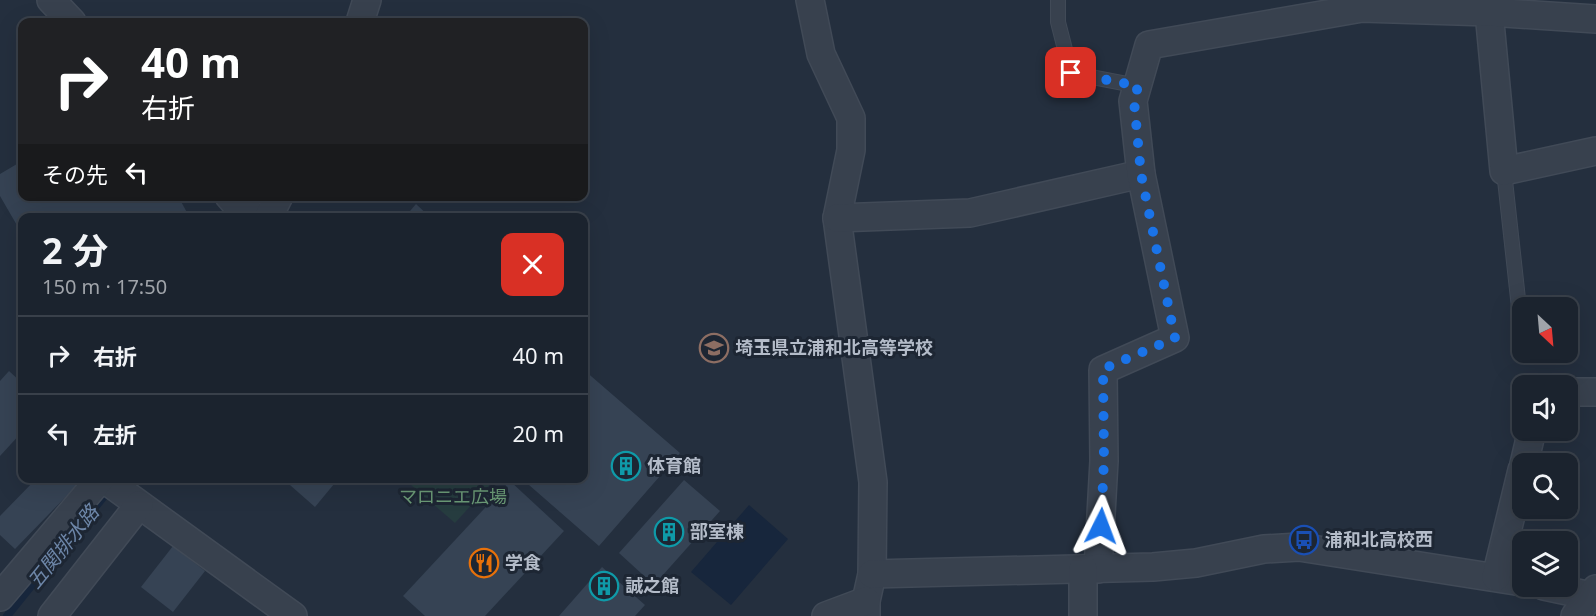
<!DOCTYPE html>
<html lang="ja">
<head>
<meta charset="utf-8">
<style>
	:root { --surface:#1b232e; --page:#242b36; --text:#f1f3f6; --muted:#a0a4aa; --line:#39404a }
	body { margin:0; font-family:"Noto Sans","Noto Sans JP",sans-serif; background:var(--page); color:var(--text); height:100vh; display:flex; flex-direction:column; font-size:22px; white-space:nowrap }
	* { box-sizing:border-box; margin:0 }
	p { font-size:20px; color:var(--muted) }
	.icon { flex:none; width:33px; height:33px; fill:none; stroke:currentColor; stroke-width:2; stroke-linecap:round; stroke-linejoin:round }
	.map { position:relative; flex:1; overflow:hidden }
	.details { position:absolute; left:18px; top:213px; width:570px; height:270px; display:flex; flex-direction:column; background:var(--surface); border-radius:12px; box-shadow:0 6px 24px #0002,0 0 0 2px var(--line) }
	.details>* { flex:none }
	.top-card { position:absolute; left:18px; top:18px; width:570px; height:183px; border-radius:12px; box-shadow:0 6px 24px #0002,0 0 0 2px var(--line); background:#202124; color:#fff; overflow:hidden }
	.needle { width:39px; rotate:154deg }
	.controls { position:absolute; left:1512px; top:297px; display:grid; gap:12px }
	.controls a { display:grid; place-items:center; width:66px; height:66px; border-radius:12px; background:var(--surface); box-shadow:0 6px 24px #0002,0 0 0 2px var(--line); font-size:30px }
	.pin { position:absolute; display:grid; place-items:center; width:51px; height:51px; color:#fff; margin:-26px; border-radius:12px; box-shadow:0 3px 9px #0006 }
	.me { position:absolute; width:66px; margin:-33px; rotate:3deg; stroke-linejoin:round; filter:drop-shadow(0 0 4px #0008) }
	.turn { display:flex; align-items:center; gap:21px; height:126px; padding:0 24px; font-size:27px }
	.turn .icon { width:78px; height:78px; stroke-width:2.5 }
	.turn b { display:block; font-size:42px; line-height:51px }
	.then { display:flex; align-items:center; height:57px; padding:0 24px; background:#0003; gap:12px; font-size:22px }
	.round { display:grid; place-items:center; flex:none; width:63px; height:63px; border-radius:12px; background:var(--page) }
	.headline { display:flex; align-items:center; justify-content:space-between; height:102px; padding:0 24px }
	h1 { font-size:36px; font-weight:700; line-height:45px }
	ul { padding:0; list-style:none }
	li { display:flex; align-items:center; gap:18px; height:78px; padding:0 24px; border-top:2px solid var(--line) }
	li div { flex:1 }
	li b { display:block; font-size:22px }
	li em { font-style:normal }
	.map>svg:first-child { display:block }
</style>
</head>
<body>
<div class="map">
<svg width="1596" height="616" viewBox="0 0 1596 616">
	<rect width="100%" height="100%" fill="#242f3e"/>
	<polygon fill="#263c3f" points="490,478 493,481 455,523 411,485 417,479"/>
	<polygon fill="#17263c" points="749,505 788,539 731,605 691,572"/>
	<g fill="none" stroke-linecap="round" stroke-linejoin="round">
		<polyline stroke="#17263c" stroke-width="8" points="7,616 110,489"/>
	</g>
	<g fill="#364354">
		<polygon points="22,161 22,196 178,196 190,218 22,218 22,234 0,196 0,174"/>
		<polygon points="416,204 431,218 404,218"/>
		<polygon points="584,370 680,453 599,546 521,478 584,478"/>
		<polygon points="9,371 22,383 22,432 0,456 0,381"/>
		<polygon points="37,478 84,478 15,549 0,535 0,516"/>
		<polygon points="282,478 339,478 315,507"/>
		<polygon points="684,480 720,511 654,585 619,553"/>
		<polygon points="510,481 564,531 485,616 425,616 403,596"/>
		<polygon points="173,546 205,571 173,612 141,587"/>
		<polygon points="602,567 645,605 635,616 559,616"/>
	</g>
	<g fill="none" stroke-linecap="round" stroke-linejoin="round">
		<g stroke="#414a57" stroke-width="16">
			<g id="lane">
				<polyline points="1058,0 1058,22 1071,73 1138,86"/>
				<polyline points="1504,171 1519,308"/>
			</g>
		</g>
		<g stroke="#414a57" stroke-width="30">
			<g id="street">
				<polyline points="51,0 72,22"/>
				<polyline points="810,0 821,54 851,118 851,150 837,218 873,482 872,574 866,601 866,616"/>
				<polyline points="1489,12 1504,171 1596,151"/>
				<polyline points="360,22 367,0"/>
				<polyline points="229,196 235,203 257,218"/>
				<polyline points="268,218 279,196"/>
				<polyline points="837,218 970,213 1141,174"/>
				<polyline points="1568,392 1596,392"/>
				<polyline points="1524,464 1532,430"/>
				<polyline points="103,478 293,616"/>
				<polyline points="1098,569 1104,461 1103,370 1175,338 1141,174 1133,101 1149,45 1362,8 1489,12 1596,19"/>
				<polyline points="872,574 1153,567 1196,563 1264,549 1299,547 1522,582"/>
				<polyline points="1496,577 1522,470"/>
				<polyline points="1544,586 1591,596"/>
				<polyline points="0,597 101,478"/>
				<polyline points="52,616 139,505"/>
				<polyline points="826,616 866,601"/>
				<polyline points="1083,616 1083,569"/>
				<polyline points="1575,616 1596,589"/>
			</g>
		</g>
		<use href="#lane" stroke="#38414e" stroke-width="14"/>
		<use href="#street" stroke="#38414e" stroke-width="27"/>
	</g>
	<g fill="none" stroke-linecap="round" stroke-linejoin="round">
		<polyline stroke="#1a73e8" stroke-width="10" stroke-dasharray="0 18" points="1071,73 1138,86 1134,101 1141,174 1175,338 1103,369 1104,460 1101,526"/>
	</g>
	<defs>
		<g id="school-ring" transform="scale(1.5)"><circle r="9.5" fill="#1d2633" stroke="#8d6e63" stroke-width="1.5"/><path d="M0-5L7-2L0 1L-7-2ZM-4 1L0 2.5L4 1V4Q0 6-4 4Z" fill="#8d6e63"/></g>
		<g id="building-ring" transform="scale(1.5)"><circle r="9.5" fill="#1d2633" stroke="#0f9aa8" stroke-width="1.5"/><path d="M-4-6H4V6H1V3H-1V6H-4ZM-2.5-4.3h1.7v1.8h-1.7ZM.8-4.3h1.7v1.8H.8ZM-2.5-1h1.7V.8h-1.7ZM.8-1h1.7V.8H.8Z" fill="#0f9aa8"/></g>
		<g id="bus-ring" transform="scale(1.5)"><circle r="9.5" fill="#1d2633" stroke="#1a4fb4" stroke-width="1.5"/><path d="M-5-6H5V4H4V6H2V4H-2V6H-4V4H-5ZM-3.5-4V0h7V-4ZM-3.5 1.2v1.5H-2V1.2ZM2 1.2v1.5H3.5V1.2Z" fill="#1a4fb4"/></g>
		<g id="restaurant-ring" transform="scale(1.5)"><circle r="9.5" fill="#1d2633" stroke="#e8710a" stroke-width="1.5"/><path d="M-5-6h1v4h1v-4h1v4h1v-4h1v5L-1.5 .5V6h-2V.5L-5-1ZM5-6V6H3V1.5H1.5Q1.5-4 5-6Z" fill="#e8710a"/></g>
	</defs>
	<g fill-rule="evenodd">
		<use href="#school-ring" x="714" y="348"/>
		<use href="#building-ring" x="626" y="466"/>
		<use href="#building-ring" x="669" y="532"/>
		<use href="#bus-ring" x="1304" y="540"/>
		<use href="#restaurant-ring" x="484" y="563"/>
		<use href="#building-ring" x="604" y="586"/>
	</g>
	<g text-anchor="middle" stroke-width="6" stroke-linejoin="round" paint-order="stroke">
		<g font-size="18" font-weight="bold" fill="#b4bcc9" stroke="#1d2633" text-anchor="start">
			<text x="735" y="354">埼玉県立浦和北高等学校</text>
			<text x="647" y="472">体育館</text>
			<text x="690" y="538">部室棟</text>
			<text x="1325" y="546">浦和北高校西</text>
			<text x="505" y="569">学食</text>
			<text x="625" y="592">誠之館</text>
		</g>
		<g font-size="18" fill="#6b9a76" stroke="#1d2633">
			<text x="453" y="503">マロニエ広場</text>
		</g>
		<g font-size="20" font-style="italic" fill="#6d86a8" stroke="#1d2633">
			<text transform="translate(63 547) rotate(-51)" y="7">五関排水路</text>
		</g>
	</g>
</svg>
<div class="controls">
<a><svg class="needle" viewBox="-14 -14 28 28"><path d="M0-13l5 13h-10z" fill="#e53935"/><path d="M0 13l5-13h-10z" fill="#a0a4aa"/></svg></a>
<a><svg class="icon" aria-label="sound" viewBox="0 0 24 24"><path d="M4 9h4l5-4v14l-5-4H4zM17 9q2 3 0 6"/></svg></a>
<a><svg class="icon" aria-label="search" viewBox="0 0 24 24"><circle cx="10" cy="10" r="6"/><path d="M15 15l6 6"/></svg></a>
<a><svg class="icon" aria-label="layers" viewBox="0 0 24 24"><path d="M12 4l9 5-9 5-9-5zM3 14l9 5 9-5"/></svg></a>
</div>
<div class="pin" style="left:1071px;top:73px;background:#d93025"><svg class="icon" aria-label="arrive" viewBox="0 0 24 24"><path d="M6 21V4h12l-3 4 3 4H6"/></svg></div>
<svg class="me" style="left:1101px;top:526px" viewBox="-20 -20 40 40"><path d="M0-17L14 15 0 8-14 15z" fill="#1a73e8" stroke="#fff" stroke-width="4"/></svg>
<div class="top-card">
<div class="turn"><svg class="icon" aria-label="right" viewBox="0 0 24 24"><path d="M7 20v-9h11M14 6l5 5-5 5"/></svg><div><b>40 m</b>右折</div></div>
<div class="then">その先<svg class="icon" aria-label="left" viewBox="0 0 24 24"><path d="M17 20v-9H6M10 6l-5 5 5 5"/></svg></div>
</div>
<section class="details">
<div class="headline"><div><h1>2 分</h1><p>150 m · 17:50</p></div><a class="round" style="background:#d93025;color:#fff"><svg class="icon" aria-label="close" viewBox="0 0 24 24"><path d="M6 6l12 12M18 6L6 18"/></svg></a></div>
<ul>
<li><svg class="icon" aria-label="right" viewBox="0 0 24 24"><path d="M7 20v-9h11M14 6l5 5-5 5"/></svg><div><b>右折</b></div><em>40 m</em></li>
<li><svg class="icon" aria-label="left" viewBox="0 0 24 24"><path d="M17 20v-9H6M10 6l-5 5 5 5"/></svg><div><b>左折</b></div><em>20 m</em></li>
</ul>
</section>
</div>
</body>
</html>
